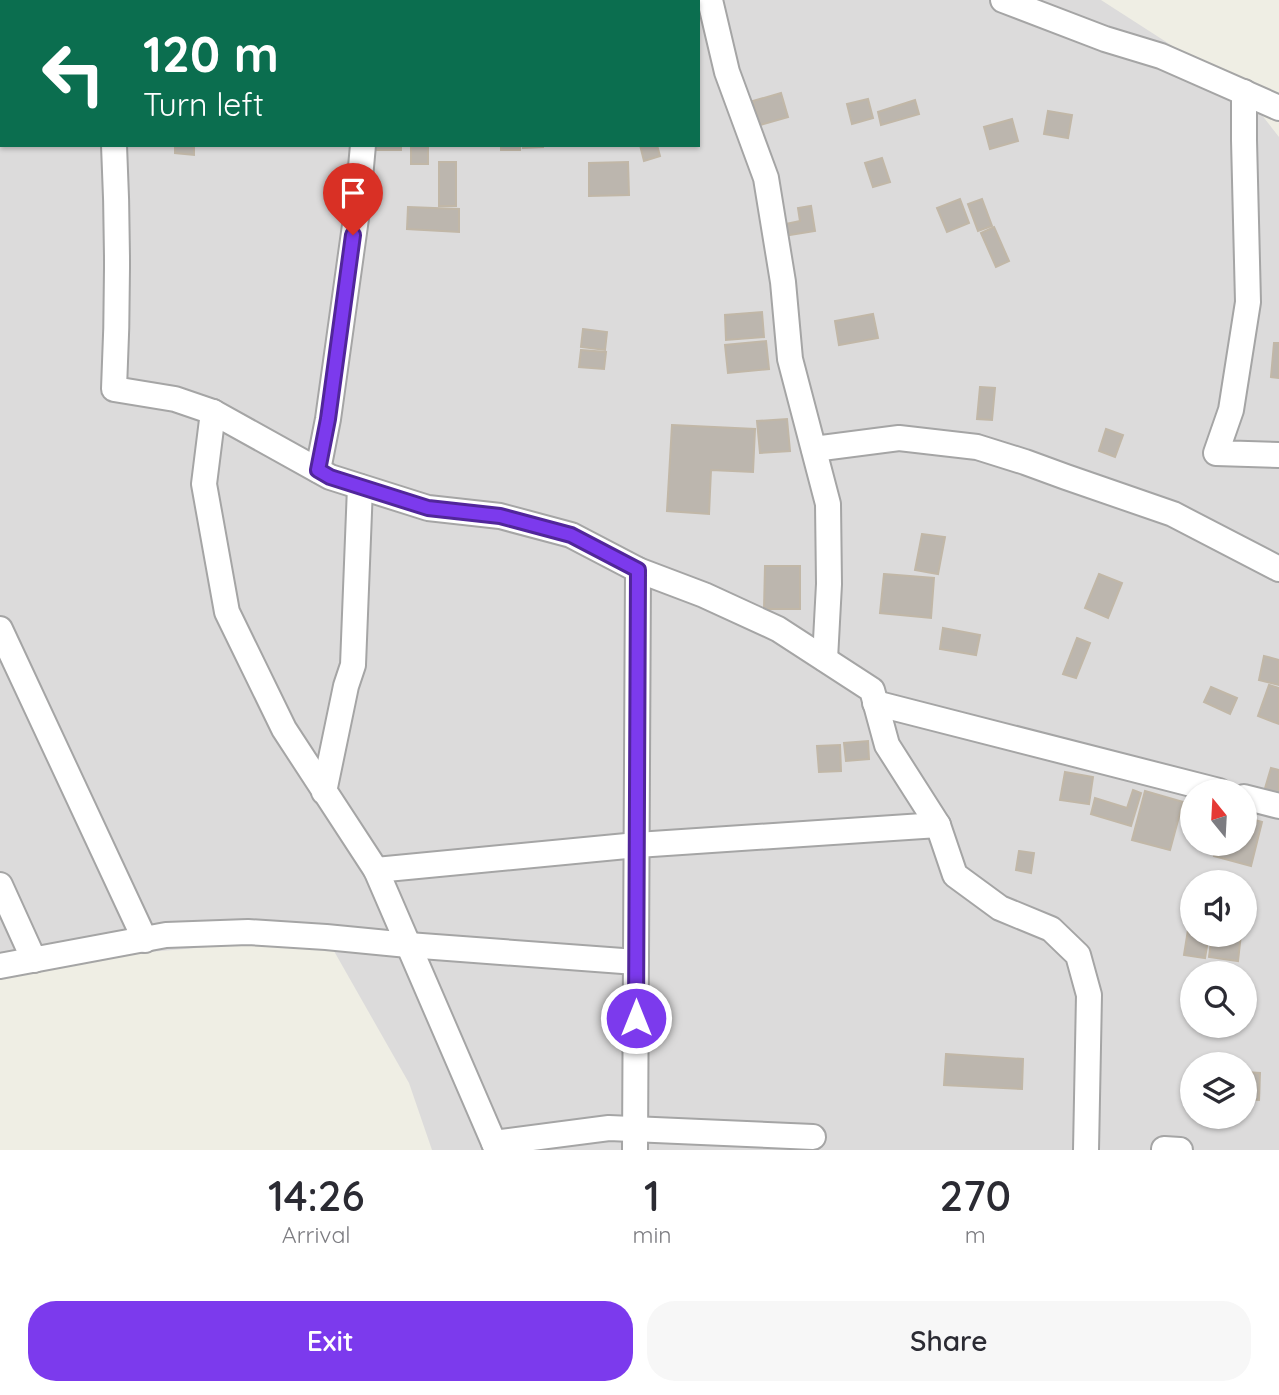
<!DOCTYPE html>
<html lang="en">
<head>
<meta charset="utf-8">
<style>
	:root { --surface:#fff; --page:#f7f7f7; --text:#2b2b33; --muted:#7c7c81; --accent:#7c3aed }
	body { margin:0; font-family:Quicksand,sans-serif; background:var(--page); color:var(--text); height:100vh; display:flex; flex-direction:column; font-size:26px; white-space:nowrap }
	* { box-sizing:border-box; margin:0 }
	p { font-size:23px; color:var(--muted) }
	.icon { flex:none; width:38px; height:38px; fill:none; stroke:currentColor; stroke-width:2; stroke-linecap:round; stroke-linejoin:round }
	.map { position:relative; height:1150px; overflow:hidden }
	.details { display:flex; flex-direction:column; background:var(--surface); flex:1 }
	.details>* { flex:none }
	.hud { position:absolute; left:0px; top:0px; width:700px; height:147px; box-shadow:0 2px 5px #0004; background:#0b6e4f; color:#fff; overflow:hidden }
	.needle { width:46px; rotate:342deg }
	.fabs { position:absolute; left:1180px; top:779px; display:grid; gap:14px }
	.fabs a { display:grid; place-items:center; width:77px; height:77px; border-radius:50%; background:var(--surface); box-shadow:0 2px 5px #0004; font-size:35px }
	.pin { position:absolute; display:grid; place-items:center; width:60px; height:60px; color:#fff; margin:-72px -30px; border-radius:50% 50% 50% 0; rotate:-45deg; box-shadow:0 0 7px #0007 }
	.pin .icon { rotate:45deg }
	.me { position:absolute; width:77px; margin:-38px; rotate:0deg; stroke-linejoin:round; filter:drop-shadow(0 0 5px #0008) }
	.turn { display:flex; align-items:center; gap:24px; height:147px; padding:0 28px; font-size:32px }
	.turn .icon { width:91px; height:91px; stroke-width:2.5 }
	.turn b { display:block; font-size:49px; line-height:60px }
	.eta { display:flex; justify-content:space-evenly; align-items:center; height:119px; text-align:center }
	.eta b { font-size:42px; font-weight:600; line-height:49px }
	.primary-button { display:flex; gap:14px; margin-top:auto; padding:14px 28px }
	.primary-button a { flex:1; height:80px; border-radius:28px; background:var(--accent); color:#fff; font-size:28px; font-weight:600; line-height:80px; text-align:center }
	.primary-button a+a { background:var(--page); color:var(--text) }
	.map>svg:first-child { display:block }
</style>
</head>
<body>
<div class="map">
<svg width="1279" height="1150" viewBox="0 0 1279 1150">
	<rect width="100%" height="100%" fill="#efeee4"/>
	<path fill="#dcdbdb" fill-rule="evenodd" d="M0,0H1101L1244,92L1279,137V1150H432L409,1083L326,937L18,963L0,969ZM2,2H698V145H2ZM1192,791H1244V844H1192ZM1192,882H1244V934H1192ZM1192,973H1244V1026H1192ZM1192,1064H1244V1116H1192Z"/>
	<g fill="#bcb6ae" stroke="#c1b7a7" stroke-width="2">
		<rect x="215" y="0" width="28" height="2"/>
		<polygon points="781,93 788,117 760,125 753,101"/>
		<polygon points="868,99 873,118 852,124 847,104"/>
		<polygon points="915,100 919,114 881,125 878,112"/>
		<polygon points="1048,111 1072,115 1068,138 1044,134"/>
		<polygon points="1012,119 1018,141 990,149 984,127"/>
		<polygon points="175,145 194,145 194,155 175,153"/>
		<rect x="368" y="145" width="33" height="5"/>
		<rect x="411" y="145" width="17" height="19"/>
		<rect x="501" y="145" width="19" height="5"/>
		<polygon points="523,145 543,145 543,147 523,148"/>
		<polygon points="640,145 657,145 660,156 644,161"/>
		<polygon points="882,158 890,182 873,187 865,163"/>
		<rect x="439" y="162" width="17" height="44"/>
		<polygon points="628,162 629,195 589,196 589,163"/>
		<polygon points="960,199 969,223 947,232 937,208"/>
		<polygon points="982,199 992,226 978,231 968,204"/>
		<polygon points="811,206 815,231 783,236 781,225 800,221 798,208"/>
		<polygon points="408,207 459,209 459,232 407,229"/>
		<polygon points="994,227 1009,261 996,267 981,233"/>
		<polygon points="762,312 764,337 726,340 725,315"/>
		<polygon points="873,314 878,338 839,345 835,321"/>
		<polygon points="583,329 607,332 605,350 581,347"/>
		<polygon points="766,341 769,369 728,373 725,345"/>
		<polygon points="1274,343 1279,343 1279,378 1271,377"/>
		<polygon points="581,350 606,352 604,369 579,367"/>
		<polygon points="980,387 995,388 992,420 977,419"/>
		<polygon points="787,419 790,451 760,453 757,421"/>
		<polygon points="672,425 755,429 753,472 711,470 709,514 667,511"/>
		<polygon points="1106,429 1123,435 1115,457 1099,451"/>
		<polygon points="922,534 945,537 938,574 915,570"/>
		<polygon points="765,566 800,566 800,609 764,609"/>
		<polygon points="884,574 934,578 931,618 880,613"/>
		<polygon points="1099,574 1122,583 1108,618 1085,608"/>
		<polygon points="943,628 980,635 976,655 940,649"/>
		<polygon points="1077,638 1090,643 1076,678 1063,674"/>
		<polygon points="1264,656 1279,660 1279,685 1259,680"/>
		<polygon points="1269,685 1279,688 1279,724 1258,716"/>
		<polygon points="1211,687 1237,698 1230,714 1204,702"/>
		<polygon points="868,741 869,759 846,761 844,743"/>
		<polygon points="840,745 841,771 819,772 817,746"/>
		<polygon points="1271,768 1279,770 1279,800 1263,795"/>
		<polygon points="1065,772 1093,777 1089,804 1060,800"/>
		<polygon points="1133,790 1141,793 1131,826 1091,814 1095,798 1127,808"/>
		<polygon points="1145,791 1183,802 1170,850 1132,840"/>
		<polygon points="1244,817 1262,822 1251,866 1214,856 1218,844 1244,844"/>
		<polygon points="1019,851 1034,853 1031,873 1016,870"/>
		<polygon points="1191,911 1192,934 1209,934 1205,958 1184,955"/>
		<polygon points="1212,934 1241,934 1238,961 1209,957"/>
		<polygon points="946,1054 1023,1059 1022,1089 944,1085"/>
		<polygon points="1245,1072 1260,1073 1259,1100 1244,1099"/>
	</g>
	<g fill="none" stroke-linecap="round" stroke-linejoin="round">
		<g stroke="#a5a5a5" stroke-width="28">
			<g id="street">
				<polyline points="104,0 104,2"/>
				<polyline points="356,0 356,2"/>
				<polyline points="710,0 727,72 766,178 783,282 790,359 828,504 829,584 825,659"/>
				<polyline points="1003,0 1105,39 1161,56 1279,108"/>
				<polyline points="1244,92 1244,140 1248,302 1231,410 1216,453 1279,455"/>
				<path d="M114,145C118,226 118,308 114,389L175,399L213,412L330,477L428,508L500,516L571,535L638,570L704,595L778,629L872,690L887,745L938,825L955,875L1000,908L1051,929L1078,955L1089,995L1086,1150"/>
				<polyline points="213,412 204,484 227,612 284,729 376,870 497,1150"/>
				<polyline points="814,449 899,438 977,447 1025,462 1066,477 1173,514 1279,569"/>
				<polyline points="318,470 328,419 357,211 363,145"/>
				<polyline points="0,629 145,940"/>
				<polyline points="875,703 1219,791"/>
				<polyline points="324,792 346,686 353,665 360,487"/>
				<polyline points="1244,797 1279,806"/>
				<polyline points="376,870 637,845 938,825"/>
				<polyline points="0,885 34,960"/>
				<polyline points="0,966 166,935 248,932 326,937 408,945 636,962"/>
				<polyline points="494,1143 609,1128 813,1137"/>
				<polyline points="1164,1149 1180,1150"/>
				<polyline points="635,1150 638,570"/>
			</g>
		</g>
		<use href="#street" stroke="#fff" stroke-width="24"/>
	</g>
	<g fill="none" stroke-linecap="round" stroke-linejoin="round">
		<g stroke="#51269a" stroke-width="18">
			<polyline id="route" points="353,235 328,419 318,470 330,477 428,508 500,516 571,535 638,570 636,1018"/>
		</g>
		<use href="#route" stroke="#7c3aed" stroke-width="12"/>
	</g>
</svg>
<div class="fabs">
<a><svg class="needle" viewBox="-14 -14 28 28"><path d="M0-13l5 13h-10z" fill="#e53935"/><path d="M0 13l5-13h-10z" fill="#7c7c81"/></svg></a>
<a><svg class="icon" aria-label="sound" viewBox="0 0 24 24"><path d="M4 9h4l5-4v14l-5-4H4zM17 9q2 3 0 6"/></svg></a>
<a><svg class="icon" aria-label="search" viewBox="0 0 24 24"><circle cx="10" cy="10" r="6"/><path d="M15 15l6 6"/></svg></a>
<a><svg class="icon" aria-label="layers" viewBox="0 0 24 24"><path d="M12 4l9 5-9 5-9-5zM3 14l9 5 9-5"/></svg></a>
</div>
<div class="pin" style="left:353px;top:235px;background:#d93025"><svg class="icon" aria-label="arrive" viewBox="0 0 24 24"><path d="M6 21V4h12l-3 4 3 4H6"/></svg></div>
<svg class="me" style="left:636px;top:1018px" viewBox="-20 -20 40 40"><circle r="17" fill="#7c3aed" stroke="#fff" stroke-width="3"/><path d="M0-11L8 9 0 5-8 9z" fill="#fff"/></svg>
<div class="hud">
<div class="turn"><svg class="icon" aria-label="left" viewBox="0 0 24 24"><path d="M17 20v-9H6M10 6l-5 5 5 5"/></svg><div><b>120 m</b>Turn left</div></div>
</div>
</div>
<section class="details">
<div class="eta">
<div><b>14:26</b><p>Arrival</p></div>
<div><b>1</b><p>min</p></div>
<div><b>270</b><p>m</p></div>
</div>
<div class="primary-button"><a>Exit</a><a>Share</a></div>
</section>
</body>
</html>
